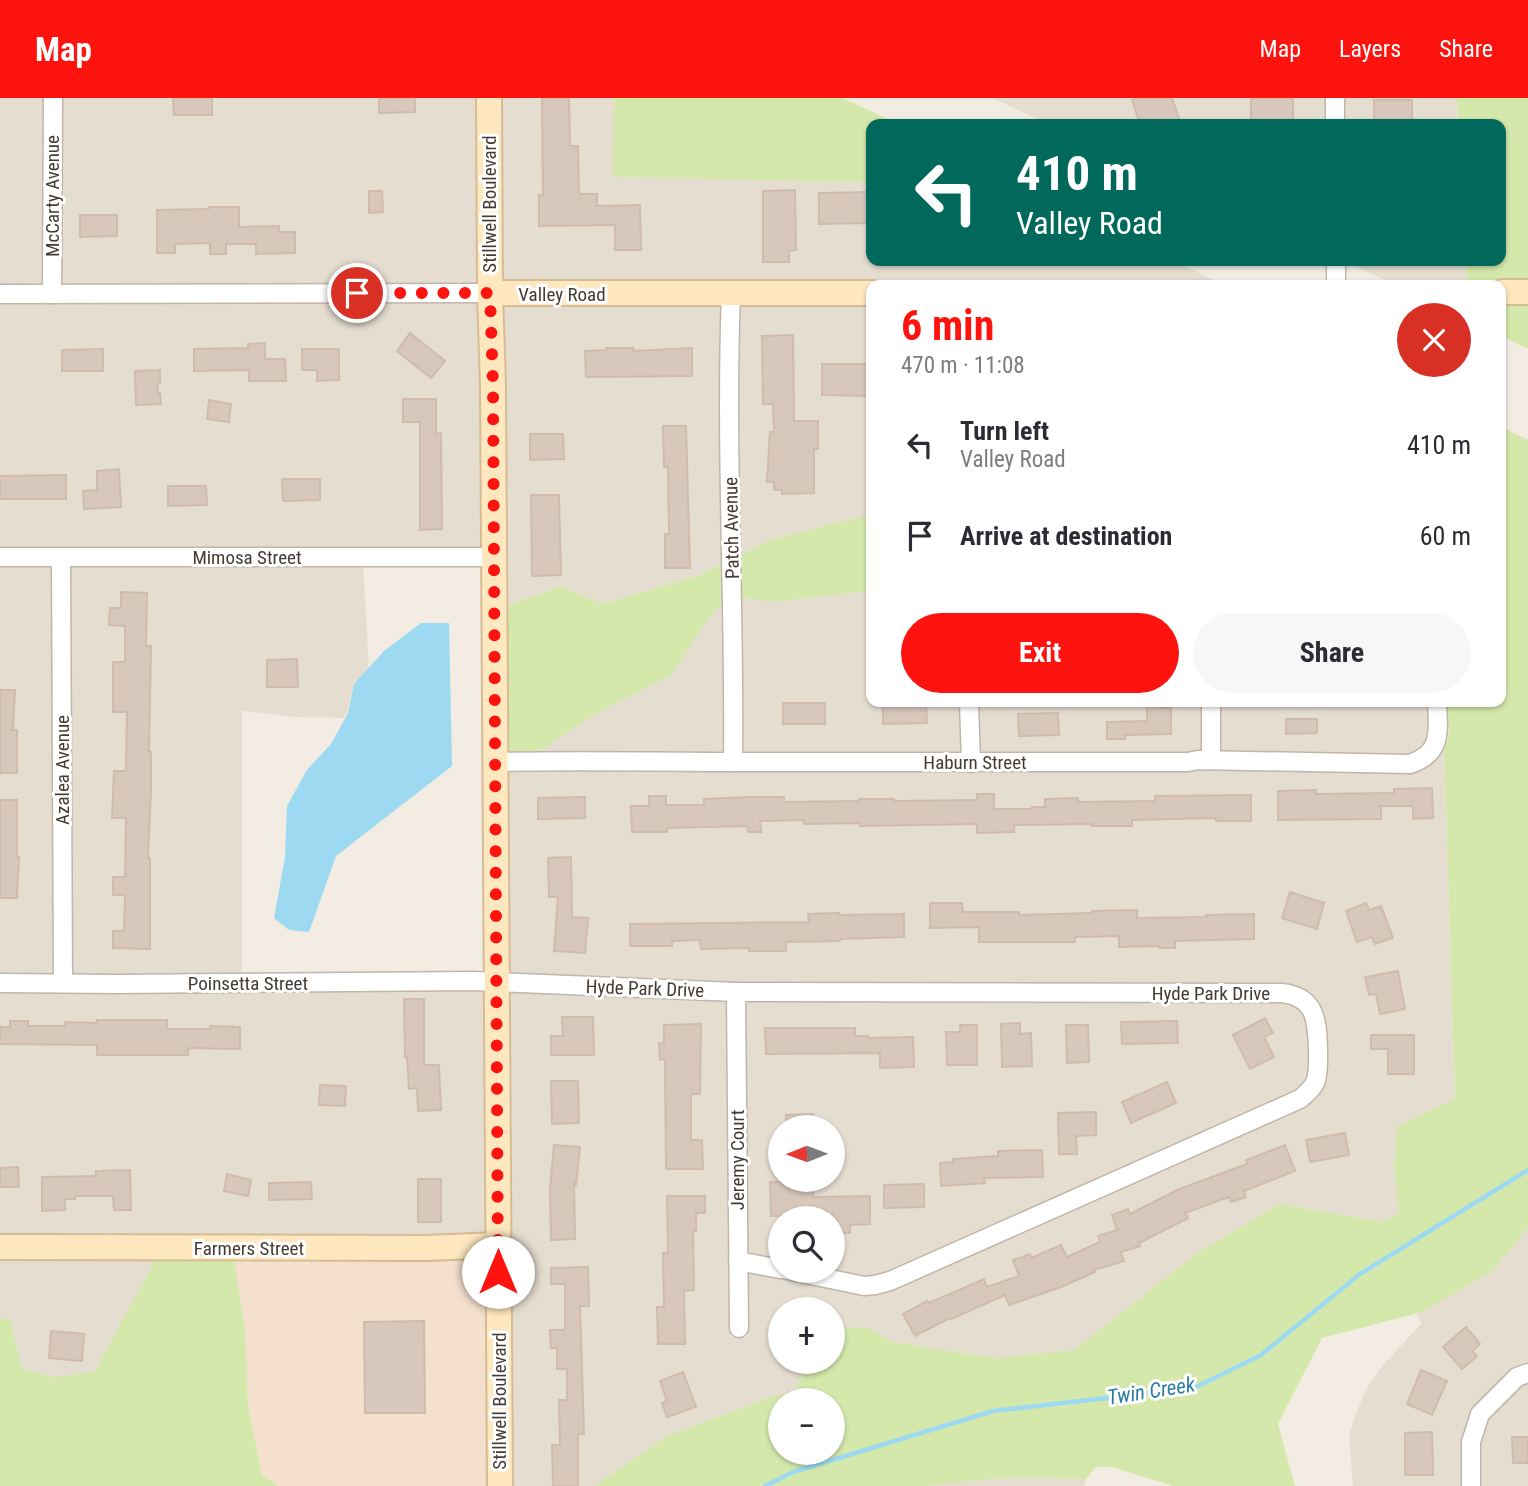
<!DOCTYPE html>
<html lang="en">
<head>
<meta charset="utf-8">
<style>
	:root { --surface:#fff; --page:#f7f7f7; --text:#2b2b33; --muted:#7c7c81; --accent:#fe130f }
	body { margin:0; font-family:"Roboto Condensed",sans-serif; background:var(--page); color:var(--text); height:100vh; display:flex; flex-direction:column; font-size:26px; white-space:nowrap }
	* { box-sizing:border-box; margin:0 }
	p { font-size:23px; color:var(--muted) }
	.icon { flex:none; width:38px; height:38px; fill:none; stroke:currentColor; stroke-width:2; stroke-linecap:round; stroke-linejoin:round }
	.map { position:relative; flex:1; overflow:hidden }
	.sheet { position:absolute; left:866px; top:182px; width:640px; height:427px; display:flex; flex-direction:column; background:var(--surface); border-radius:14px; box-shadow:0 2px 5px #0004 }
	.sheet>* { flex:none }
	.banner { position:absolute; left:866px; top:21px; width:640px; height:147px; border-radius:14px; box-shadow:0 2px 5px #0004; background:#00695c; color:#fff; overflow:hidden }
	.needle { width:46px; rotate:269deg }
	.fabs { position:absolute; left:768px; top:1017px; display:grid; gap:14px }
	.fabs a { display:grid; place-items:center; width:77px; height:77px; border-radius:50%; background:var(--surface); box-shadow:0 2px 5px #0004; font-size:35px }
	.pin { position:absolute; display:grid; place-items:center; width:60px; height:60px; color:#fff; margin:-30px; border:4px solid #fff; border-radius:50%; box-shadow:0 2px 7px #0007 }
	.me { position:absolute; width:77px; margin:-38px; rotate:0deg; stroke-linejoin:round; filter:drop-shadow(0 0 5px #0008) }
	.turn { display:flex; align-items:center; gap:24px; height:147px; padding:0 35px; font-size:32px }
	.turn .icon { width:91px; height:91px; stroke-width:2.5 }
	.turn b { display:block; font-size:49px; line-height:60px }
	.round { display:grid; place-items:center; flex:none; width:74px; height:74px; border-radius:37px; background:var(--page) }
	.overview { display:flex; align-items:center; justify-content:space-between; height:119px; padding:0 35px }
	h1 { font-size:42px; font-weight:700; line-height:52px; color:var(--accent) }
	.cta { display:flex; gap:14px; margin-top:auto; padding:14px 35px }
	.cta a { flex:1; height:80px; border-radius:42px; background:var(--accent); color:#fff; font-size:28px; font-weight:700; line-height:80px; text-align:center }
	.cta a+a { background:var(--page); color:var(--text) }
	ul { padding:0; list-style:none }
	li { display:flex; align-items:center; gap:21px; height:91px; padding:0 35px }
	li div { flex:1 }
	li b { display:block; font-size:26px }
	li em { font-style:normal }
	header { display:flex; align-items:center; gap:42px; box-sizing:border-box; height:98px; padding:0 35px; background:var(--accent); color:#fff }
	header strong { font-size:33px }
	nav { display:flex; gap:38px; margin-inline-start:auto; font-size:24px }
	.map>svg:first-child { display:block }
</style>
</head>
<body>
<header>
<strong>Map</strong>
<nav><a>Map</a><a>Layers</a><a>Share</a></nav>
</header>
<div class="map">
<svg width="1528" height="1388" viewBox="0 0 1528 1388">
	<rect width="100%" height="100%" fill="#f2ece3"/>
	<g fill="#e6ddd1" fill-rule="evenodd">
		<rect x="0" y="0" width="43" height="188"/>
		<polygon points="62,0 479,0 480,187 62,188"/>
		<polygon points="498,0 614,0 614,79 871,84 872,163 1176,163 1222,187 499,187"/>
		<polygon points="992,0 1325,0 1326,26 1048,26"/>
		<polygon points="1344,0 1457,0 1458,26 1344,26"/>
		<polygon points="1345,163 1466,163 1467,186 1394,186"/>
		<polygon points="481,203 484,451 0,451 0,204"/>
		<polygon points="499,203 722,203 720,243 722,466 698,478 600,506 560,488 503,510"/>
		<polygon points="740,203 872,203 871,417 769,442 740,457 739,243"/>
		<polygon points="0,467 52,468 53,877 0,877"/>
		<polygon points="363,467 369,570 354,586 347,615 344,620 296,619 242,613 242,877 72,877 70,468"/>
		<polygon points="871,493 872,604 960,604 961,657 743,656 741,500 774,504"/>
		<polygon points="723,504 724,656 537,655 590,619 708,521"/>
		<polygon points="978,604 1202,604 1202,654 1187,656 980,656"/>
		<polygon points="1220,604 1428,604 1429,635 1427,643 1423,650 1416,655 1408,658 1220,655"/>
		<polygon points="1444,649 1455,1001 1394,1070 1400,1114 1384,1124 1279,1106 1196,1156 1074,1252 996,1260 892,1244 867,1229 833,1231 833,1211 780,1211 780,1264 807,1264 807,1269 794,1293 774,1298 669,1337 594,1388 509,1388 506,893 727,901 729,1162 727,1169 729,1169 730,1239 748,1238 747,1173 862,1195 1304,1008 1317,997 1324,986 1327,973 1326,926 1324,914 1317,903 1308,895 1290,887 736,886 506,877 504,672 586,670 620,672 962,673 1188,672 1199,670 1410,674 1427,668 1438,659"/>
		<polygon points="474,891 487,892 489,1140 0,1141 0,893"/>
		<path d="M745,902L1286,903L1295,907L1302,913L1307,920L1308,972L1306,981L1302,989L1295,994L886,1176L865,1180L828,1173L833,1172V1120H780V1163L747,1157ZM780,1029H833V1082H780Z"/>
		<polygon points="1528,1130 1528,1267 1510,1273 1472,1314 1462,1342 1462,1388 1353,1388 1349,1335 1365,1293 1382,1268 1421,1226 1417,1215 1492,1173"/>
		<polygon points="0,1157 239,1158 117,1232 94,1274 53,1279 22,1271 10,1221 0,1222"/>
		<polygon points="1528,1284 1528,1388 1480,1388 1480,1345 1489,1320 1522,1286"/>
		<polygon points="1013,1379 1086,1381 1084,1388 926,1388"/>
	</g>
	<polygon fill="#f5dfcd" points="489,1156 490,1388 279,1388 262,1377 248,1308 245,1232 234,1159"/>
	<g fill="#d4e8ab" fill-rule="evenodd">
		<polygon points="614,0 843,0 898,26 872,26 871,84 613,79"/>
		<polygon points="1457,0 1528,0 1528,186 1467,186 1466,163 1502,163 1502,26 1458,26"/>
		<polygon points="1502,202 1528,202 1528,251 1502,238"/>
		<path d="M1502,329L1528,342V1130L1492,1173L1422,1214L1322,1240L1278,1326L1295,1388H1173L1112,1369H1096L1086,1381L1013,1379L926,1388H594L669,1337L774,1298L794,1293L807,1269V1264H833V1231L867,1229L892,1244L996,1260L1074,1252L1196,1156L1279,1106L1383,1124L1399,1115L1394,1070L1398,1028L1455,1001L1444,649L1446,643H1448L1449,629H1447V604H1502ZM780,1302H833V1354H780Z"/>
		<polygon points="869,417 872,417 871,493 774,504 741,500 740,457 769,442"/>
		<polygon points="722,466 723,504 708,521 671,577 590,619 537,655 504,656 503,510 560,488 601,506 698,478"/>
		<polygon points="234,1159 245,1232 248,1308 262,1377 279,1388 0,1388 0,1222 10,1220 22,1271 53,1279 94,1274 156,1161"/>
	</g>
	<polygon fill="#9ddaf1" points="421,525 449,525 452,668 336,758 309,834 289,832 274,820 285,759 287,708 307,672 331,646 348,615 354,586 384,553"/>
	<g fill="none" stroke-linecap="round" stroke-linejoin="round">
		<polyline stroke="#9ddaf1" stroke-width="4.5" points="765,1388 793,1374 993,1313 1194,1290 1261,1257 1360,1176 1528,1072"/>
	</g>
	<g fill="#d7c8bb" stroke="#cfbcac" stroke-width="2">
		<polygon points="173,0 212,0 212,17 174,17"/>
		<polygon points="379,0 415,0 415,14 379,15"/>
		<polygon points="542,0 569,0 570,48 578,48 579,96 597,96 597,108 640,107 641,152 615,152 615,127 539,128 539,97 543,97"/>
		<polygon points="1138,0 1172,0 1181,26 1140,26 1132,2"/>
		<rect x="1251" y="0" width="42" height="26"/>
		<rect x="1374" y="2" width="38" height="24"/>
		<polygon points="795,92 796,152 789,153 789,164 763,164 763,93"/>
		<polygon points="369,93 382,93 383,114 369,115"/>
		<polygon points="872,94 872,125 819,126 819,95"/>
		<polygon points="209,109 239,109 239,129 279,128 279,134 295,134 295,155 256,156 256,146 226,146 226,156 210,156 210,145 175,146 175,155 157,155 157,112 209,111"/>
		<polygon points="80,117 117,117 117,138 80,139"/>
		<polygon points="410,235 445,263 431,280 397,253"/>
		<polygon points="793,237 794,323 818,323 818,351 814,351 814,395 782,396 782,392 774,392 774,384 767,384 770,334 774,334 773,306 763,306 762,238"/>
		<polygon points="265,245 265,261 285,261 286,283 249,283 249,272 194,273 194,251 248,250 248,246"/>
		<polygon points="606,250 633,250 633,253 692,250 692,278 586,279 585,253 606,252"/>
		<polygon points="103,251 103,273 62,273 62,252"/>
		<polygon points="302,251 339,251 339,282 317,283 317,272 302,272"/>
		<polygon points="822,266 872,266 872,298 822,297"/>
		<polygon points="160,272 160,285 158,285 157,294 160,295 161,306 136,307 135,273"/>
		<polygon points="403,301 436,301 436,336 441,335 442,431 420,432 420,324 403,324"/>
		<polygon points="209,302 231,306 229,324 207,321"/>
		<polygon points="663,328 686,328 690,470 665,470 665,436 669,436 668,369 664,369"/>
		<polygon points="530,336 563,336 564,361 530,362"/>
		<polygon points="119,371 121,409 84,411 83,393 97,392 97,373"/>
		<polygon points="66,377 66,401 0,401 0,378"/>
		<polygon points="282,381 320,381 320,402 283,403"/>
		<polygon points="168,388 206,388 207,407 168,408"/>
		<polygon points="531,397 559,397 561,477 532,478"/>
		<polygon points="121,494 147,495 146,548 151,548 149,654 151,654 151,691 148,760 150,760 150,851 113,850 113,833 124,833 125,797 113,797 113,779 125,779 126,720 112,720 114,673 126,673 127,614 113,614 113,564 125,564 125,528 109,527 110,510 121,510"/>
		<polygon points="297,561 298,589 267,589 267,562"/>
		<polygon points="0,592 15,592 13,632 17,632 17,675 0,675"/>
		<polygon points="883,604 926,604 927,625 883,626"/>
		<polygon points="1147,604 1160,604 1160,610 1171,610 1171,636 1125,637 1125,641 1107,641 1107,624 1147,623"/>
		<rect x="783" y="605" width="42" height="21"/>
		<polygon points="1058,615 1059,637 1019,638 1018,616"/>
		<polygon points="1286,621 1317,621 1317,635 1286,636"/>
		<polygon points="1432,690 1433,720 1413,721 1413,708 1381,708 1381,721 1278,722 1278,693 1316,692 1316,696 1394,695 1394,691"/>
		<polygon points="977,696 994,696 994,711 1032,711 1032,709 1045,709 1045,701 1078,700 1078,704 1155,703 1155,698 1251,697 1251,723 1216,723 1216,720 1132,722 1132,728 1092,728 1092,726 1014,727 1014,734 977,735 977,726 860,728 860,725 804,726 804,722 760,723 761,734 748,734 747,728 667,730 667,734 632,734 631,708 649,708 649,698 666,698 666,707 704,707 704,701 747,699 784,699 784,704 859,703 859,701 894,701 895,703 977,702"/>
		<polygon points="585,699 585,720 538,721 538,700"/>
		<polygon points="0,702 17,702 17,759 19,759 17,800 0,800"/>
		<polygon points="571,759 572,819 588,820 585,855 554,853 558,799 549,799 548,760"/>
		<polygon points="1290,794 1324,805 1317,831 1282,820"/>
		<polygon points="930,805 962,805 963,814 1019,814 1019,817 1092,815 1092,813 1137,812 1137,820 1206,819 1206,817 1254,816 1254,841 1175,843 1175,850 1160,850 1160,848 1119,849 1119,838 1075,839 1075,844 979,844 979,829 930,830"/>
		<polygon points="1366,805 1369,812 1381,808 1393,840 1375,846 1372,839 1357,844 1346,813"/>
		<polygon points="839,815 839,817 904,816 904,839 840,841 840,843 786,844 786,853 749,853 749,850 701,851 700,842 672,843 672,848 630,848 630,826 809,824 808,816"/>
		<polygon points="1398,873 1405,911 1380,916 1376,896 1369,897 1365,879"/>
		<polygon points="404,901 424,901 424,967 439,967 441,1012 418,1013 417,990 409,991 407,959 405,959"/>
		<polygon points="562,919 593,919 594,957 551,957 551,938 563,938"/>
		<polygon points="1265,920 1273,935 1264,939 1274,959 1250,971 1233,937"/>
		<polygon points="97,922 167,922 167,931 210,931 210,928 240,929 240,951 188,950 188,957 97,957 97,947 0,946 0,929 10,929 10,923 28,923 28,928 65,928 65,924 97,925"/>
		<polygon points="1177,923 1178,945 1122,946 1121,924"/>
		<polygon points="1020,925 1020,936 1031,935 1032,968 1002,969 1001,926"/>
		<polygon points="701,926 700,996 691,996 691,1042 702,1042 703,1071 666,1071 665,961 660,962 659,945 664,945 664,927"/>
		<polygon points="960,927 977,927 977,967 947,967 946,934 960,934"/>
		<polygon points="1066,927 1088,927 1089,964 1067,965"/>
		<polygon points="765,930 855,930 855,938 868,938 868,940 913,939 914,969 880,970 880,955 766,956"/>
		<polygon points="1371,937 1414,937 1414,976 1388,976 1388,951 1371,951"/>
		<polygon points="551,983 578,983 579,1025 552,1026"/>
		<polygon points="1167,984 1176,1005 1131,1025 1122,1004"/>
		<polygon points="320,987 346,988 345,1008 319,1007"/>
		<polygon points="1096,1014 1096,1037 1076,1038 1077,1056 1059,1056 1058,1015"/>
		<polygon points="813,1016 813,1029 786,1029 786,1017"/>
		<polygon points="1345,1035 1349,1057 1310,1064 1306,1042"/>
		<polygon points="554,1047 580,1049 576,1087 574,1086 575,1141 551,1142 550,1090"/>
		<polygon points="1285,1047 1295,1073 1244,1093 1246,1099 1231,1104 1229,1099 1185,1115 1188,1120 1139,1145 1140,1148 1121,1154 1124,1163 1094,1172 1095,1174 1061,1189 1009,1207 1005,1197 951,1221 950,1220 915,1238 903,1216 927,1203 929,1205 984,1181 987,1189 1019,1178 1013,1162 1030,1156 1031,1160 1061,1147 1067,1159 1100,1144 1098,1138 1117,1132 1112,1117 1128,1111 1130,1116 1177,1092 1247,1066 1246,1062"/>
		<polygon points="1042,1052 1043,1079 984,1080 985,1085 941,1088 940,1065 953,1064 953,1061 998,1058 998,1053"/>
		<polygon points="18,1069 19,1089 0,1089 0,1070"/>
		<polygon points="130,1072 131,1112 114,1112 113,1098 75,1098 75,1101 65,1101 65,1112 42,1113 42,1079 96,1078 96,1073"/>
		<polygon points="227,1076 251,1082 248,1098 224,1093"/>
		<rect x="418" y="1081" width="23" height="43"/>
		<polygon points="813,1083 813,1099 870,1098 870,1126 850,1127 850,1135 833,1135 832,1117 771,1118 770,1084"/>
		<polygon points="311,1084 312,1101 269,1102 269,1085"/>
		<polygon points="924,1086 924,1109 884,1110 884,1087"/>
		<polygon points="667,1098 705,1098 705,1115 696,1115 696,1133 693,1133 694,1192 684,1193 685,1246 658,1246 657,1209 664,1209 663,1155 668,1155"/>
		<polygon points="588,1169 589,1208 580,1208 584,1336 578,1336 578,1388 553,1388 552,1347 560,1347 559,1302 567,1302 567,1271 557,1271 557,1250 551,1250 550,1232 565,1232 565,1186 551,1186 551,1170"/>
		<polygon points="424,1223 425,1315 365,1315 364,1224"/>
		<polygon points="1466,1229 1480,1246 1472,1253 1477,1258 1462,1271 1443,1249"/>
		<polygon points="51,1233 84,1236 82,1263 49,1260"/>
		<polygon points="1421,1272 1447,1283 1432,1317 1407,1306"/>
		<polygon points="683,1274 696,1309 667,1319 662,1305 667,1303 660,1283"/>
		<polygon points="1432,1334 1433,1377 1405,1377 1405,1335"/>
		<polygon points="1512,1339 1528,1339 1528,1365 1513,1365"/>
	</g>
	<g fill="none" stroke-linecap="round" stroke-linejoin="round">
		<g stroke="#c0b5a9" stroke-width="21">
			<g id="street">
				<polyline points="1335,0 1335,26"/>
				<polyline points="1336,163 1336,187"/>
				<path d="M731,195C725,352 735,508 733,664"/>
				<polyline points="0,196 490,195"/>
				<polyline points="52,196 53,0"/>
				<polyline points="0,459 493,459"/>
				<polyline points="61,460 63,885"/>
				<polyline points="969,604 971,665"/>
				<polyline points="1211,604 1211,662"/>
				<path d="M495,664C576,662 657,664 738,664C888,664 1038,664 1188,664L1198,662L1410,666C1443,655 1438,633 1437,604"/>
				<path d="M0,885L117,886L474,883L736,894L1282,895C1317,899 1317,924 1318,952C1318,963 1319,975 1315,985C1311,992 1306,996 1300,1001L890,1183L875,1187L864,1188L787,1172"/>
				<polyline points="736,894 739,1230"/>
				<polyline points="738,1163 780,1171"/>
				<polyline points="1471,1388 1471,1344 1480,1316 1517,1279 1528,1275"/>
			</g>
		</g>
		<g stroke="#d6bc94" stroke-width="28">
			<g id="secondary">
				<polyline points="489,0 490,195 493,287 500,1388"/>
				<polyline points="1502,194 1528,194"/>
				<polyline points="490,195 872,195"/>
				<polyline points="0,1149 426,1150 498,1147"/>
			</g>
		</g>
		<use href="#street" stroke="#fff" stroke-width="18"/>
		<use href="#secondary" stroke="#ffe8c0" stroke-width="24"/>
	</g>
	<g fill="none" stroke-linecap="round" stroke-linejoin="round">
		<polyline stroke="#fe130f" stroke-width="12" stroke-dasharray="0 21.6" points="357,195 490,195 493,287 498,1174"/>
	</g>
	<g text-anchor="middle" stroke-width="6" stroke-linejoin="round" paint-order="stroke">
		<g font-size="19" fill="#443b33" stroke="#fff">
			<text transform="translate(52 98) rotate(-90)" y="7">McCarty Avenue</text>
			<text transform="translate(489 106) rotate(-90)" y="7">Stillwell Boulevard</text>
			<text x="562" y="203">Valley Road</text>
			<text transform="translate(731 430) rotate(-91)" y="7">Patch Avenue</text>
			<text x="247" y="466">Mimosa Street</text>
			<text x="975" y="671">Haburn Street</text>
			<text transform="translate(62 672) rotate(-90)" y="7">Azalea Avenue</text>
			<text x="248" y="892">Poinsetta Street</text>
			<text transform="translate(645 890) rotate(2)" y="7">Hyde Park Drive</text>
			<text x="1211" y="902">Hyde Park Drive</text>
			<text transform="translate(737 1062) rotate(-90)" y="7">Jeremy Court</text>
			<text x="249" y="1157">Farmers Street</text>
			<text transform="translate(499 1303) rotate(-90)" y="7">Stillwell Boulevard</text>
		</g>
		<g font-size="21" font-style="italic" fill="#287ea1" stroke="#fff">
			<text transform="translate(1151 1293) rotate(-9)" y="7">Twin Creek</text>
		</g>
	</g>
</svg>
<div class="fabs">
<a><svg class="needle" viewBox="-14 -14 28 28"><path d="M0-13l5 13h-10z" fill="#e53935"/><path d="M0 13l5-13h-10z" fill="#7c7c81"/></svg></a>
<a><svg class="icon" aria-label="search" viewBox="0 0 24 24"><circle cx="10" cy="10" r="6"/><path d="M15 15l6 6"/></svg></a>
<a>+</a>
<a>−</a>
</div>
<div class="pin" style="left:357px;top:195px;background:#d93025"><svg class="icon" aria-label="arrive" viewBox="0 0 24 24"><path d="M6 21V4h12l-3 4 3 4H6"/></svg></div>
<svg class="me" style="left:498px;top:1174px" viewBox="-20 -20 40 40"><circle r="19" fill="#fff"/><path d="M0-13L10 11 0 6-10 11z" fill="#fe130f"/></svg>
<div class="banner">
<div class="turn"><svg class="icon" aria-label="left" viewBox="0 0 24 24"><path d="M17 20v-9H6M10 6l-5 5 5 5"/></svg><div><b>410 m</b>Valley Road</div></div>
</div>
<section class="sheet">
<div class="overview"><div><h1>6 min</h1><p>470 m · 11:08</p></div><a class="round" style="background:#d93025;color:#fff"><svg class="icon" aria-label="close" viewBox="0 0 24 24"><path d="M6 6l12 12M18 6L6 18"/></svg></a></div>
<ul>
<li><svg class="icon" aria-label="left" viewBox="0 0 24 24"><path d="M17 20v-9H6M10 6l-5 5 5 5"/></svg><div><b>Turn left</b><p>Valley Road</p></div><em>410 m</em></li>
<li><svg class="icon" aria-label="arrive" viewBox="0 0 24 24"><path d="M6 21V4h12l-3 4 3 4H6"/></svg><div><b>Arrive at destination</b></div><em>60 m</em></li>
</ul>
<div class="cta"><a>Exit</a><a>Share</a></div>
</section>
</div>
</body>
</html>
